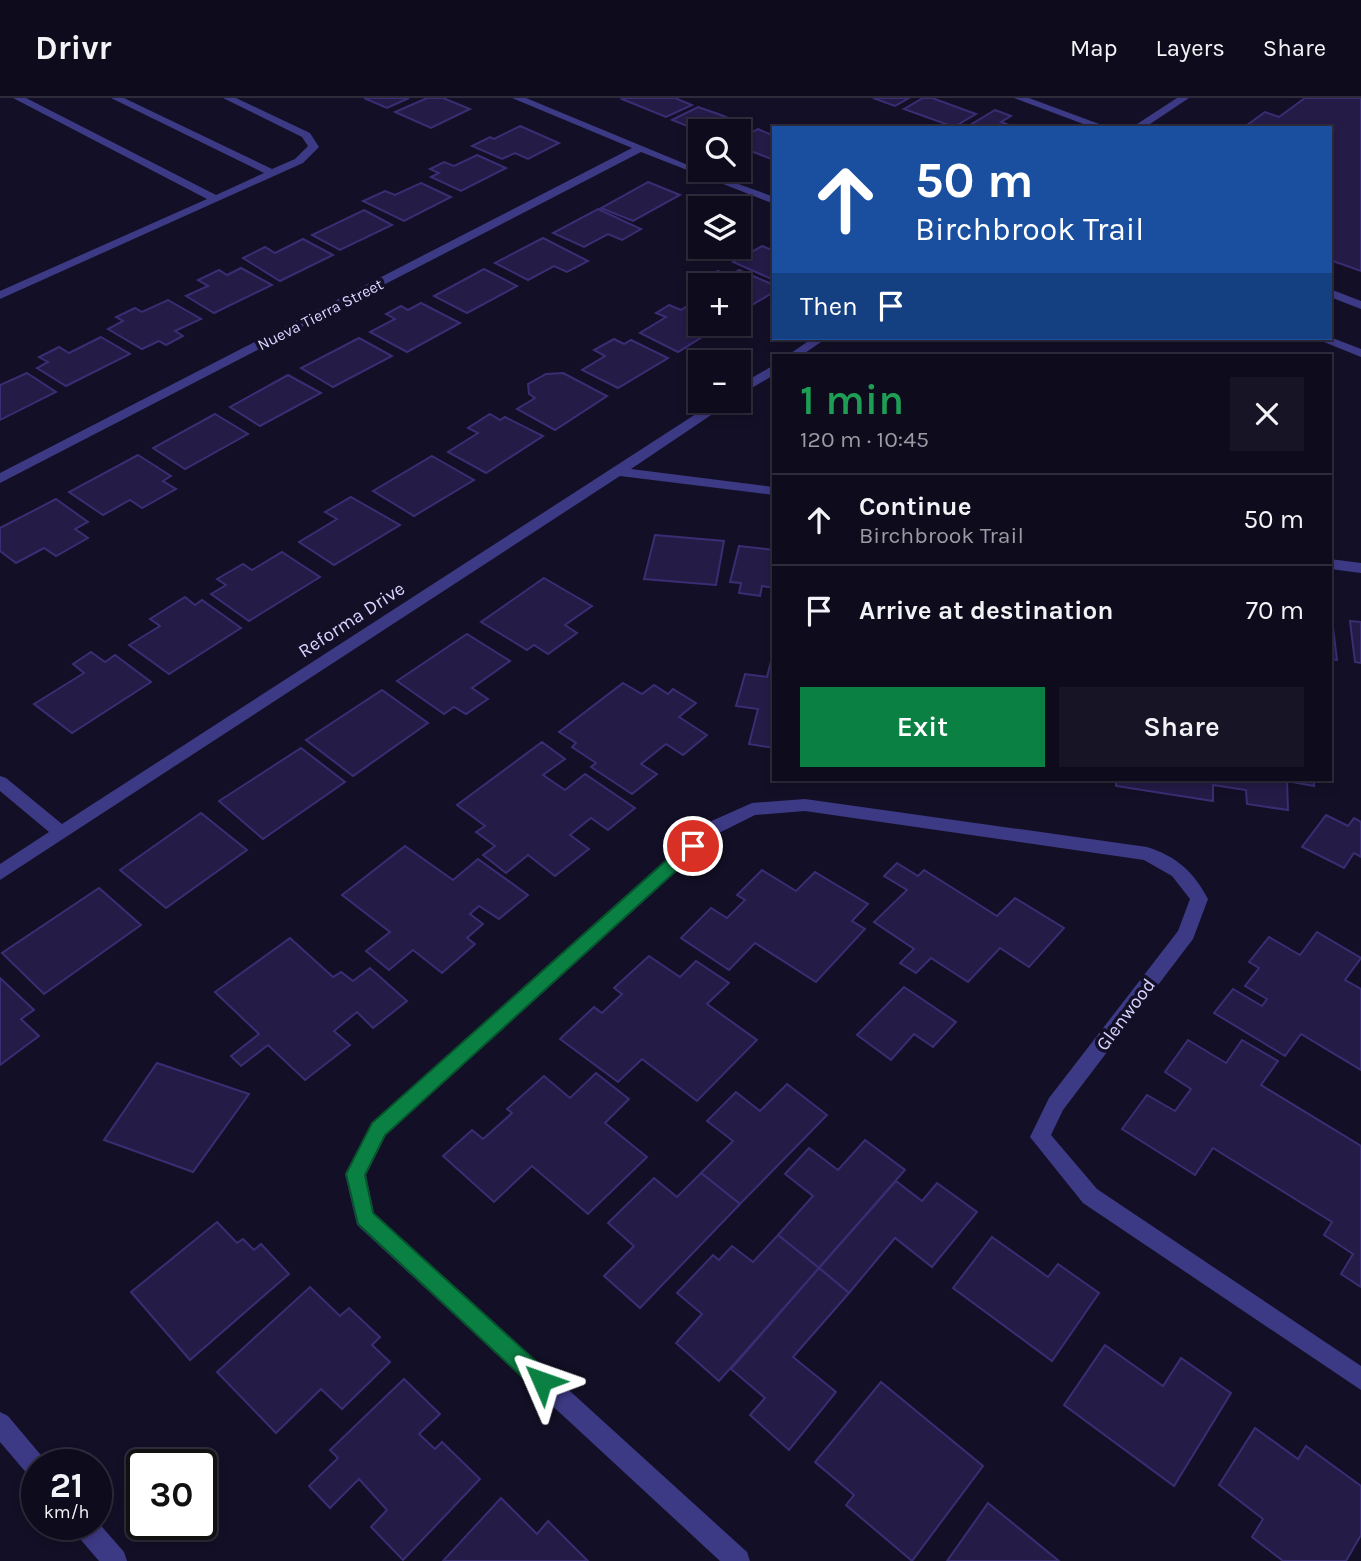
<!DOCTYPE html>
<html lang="en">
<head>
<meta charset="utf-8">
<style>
	:root { --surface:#0e0b1c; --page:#171425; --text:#f1f3f6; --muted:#9b9ba3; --line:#2e2b3b; --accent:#0b8043 }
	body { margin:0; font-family:Karla,sans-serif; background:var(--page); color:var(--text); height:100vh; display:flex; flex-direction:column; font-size:26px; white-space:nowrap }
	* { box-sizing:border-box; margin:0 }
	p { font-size:23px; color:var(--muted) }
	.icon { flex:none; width:38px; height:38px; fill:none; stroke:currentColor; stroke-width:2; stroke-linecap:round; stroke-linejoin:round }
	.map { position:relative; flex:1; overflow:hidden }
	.sheet { position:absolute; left:772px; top:256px; width:560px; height:427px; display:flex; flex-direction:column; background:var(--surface); border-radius:0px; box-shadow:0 4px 10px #0003,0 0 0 2px var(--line) }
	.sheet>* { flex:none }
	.guide { position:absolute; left:772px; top:28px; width:560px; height:214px; border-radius:0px; box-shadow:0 4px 10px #0003,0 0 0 2px var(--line); background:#1a4fa0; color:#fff; overflow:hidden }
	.controls { position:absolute; left:688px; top:21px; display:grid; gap:14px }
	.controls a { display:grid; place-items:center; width:63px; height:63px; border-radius:0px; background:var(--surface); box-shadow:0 4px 10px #0003,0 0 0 2px var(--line); font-size:35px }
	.speed { position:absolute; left:21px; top:1351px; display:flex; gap:14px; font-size:35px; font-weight:700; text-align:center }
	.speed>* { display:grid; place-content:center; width:91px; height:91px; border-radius:50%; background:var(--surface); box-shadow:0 4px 10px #0003,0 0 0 2px var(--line); line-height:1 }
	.speed small { font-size:18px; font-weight:400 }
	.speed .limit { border:4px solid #111; border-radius:10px; background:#fff; color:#111 }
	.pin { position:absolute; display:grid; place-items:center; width:60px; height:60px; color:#fff; margin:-30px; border:4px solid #fff; border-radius:50%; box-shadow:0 2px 7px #0007 }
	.me { position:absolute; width:77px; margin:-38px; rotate:313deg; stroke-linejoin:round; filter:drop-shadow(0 0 5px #0008) }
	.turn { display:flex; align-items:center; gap:24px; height:147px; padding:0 28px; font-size:32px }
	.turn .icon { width:91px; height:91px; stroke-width:2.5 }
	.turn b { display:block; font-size:49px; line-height:60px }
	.then { display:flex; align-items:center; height:66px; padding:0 28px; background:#0003; gap:14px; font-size:26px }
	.round { display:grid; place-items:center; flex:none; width:74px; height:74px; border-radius:0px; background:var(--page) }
	.headline { display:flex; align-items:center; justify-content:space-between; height:119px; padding:0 28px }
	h1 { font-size:42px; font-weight:600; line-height:52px; color:#1e9e55 }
	.action { display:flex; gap:14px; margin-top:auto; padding:14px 28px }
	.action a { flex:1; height:80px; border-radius:0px; background:var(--accent); color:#fff; font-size:28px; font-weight:600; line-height:80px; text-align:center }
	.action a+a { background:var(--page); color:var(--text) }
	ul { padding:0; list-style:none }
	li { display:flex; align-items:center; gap:21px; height:91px; padding:0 28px; border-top:2px solid var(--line) }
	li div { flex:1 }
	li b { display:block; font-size:26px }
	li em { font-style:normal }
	header { display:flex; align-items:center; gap:42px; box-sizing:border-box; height:98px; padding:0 35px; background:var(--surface); border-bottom:2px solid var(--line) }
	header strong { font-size:33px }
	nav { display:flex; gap:38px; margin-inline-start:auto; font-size:24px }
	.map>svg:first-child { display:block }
</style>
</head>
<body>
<header>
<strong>Drivr</strong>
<nav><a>Map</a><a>Layers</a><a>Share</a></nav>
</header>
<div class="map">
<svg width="1361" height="1463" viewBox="0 0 1361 1463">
	<rect width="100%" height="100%" fill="#130f26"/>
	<g fill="#241b47" stroke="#3b2d73" stroke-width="2">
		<polygon points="364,0 409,0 387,10"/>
		<polygon points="427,0 443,0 470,11 431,30 395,14"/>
		<polygon points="625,0 675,0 692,7 666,19 622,1"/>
		<polygon points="873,0 909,0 895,8"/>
		<polygon points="923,0 932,0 976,16 954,29 904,11"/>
		<polygon points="1305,0 1361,0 1361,173 1330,162 1330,30 1243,30 1265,14 1279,19"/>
		<polygon points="698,9 721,17 744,27 731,33 700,33 672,22"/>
		<polygon points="995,12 1011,18 1001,24 1017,30 965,30"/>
		<polygon points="520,28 559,45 528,61 515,55 502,61 472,48 490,39 494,41"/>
		<polygon points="758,31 774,38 774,62 738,48 738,41"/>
		<polygon points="477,57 506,70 461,93 431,79 439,75 430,71 444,64 454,68"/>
		<polygon points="648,84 680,97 633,123 601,110"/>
		<polygon points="421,85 451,99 404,123 363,103 385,93 395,97"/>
		<polygon points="598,111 641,131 622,142 608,136 584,149 553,135"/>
		<polygon points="364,112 392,127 340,152 312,137"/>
		<polygon points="543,140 588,163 567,174 554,168 528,182 495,165"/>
		<polygon points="303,141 333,157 280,183 243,160 265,149 275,155"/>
		<polygon points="762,148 774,153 774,182 733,164"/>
		<polygon points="241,170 272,187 214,215 186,198 208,188 198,182 219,172 227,177"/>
		<polygon points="484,171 517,188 467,215 434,198"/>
		<polygon points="739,172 774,187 774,194 738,215 738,187 709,187 700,184 718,173 728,178"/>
		<polygon points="168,202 201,221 175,233 183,238 166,247 159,243 142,251 108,231 123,223 116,219 135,210 142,214"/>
		<polygon points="421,205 460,225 407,254 370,234 395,221 386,216 401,208 408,212"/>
		<polygon points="669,207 681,212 689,207 700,212 700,226 723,226 678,254 640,235 666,219 656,215"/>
		<polygon points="101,239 130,256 66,288 37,270 48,264 39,259 59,249 69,255"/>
		<polygon points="359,240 392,258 333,289 301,270"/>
		<polygon points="614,241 624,246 631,242 668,260 618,290 582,272 605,258 594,252"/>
		<polygon points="27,275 56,294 0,322 0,287"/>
		<polygon points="563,275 607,298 555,332 517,311 535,300 529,296 528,286 546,276"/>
		<polygon points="288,277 321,295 260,328 230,309"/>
		<polygon points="215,316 248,336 185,371 153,350"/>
		<polygon points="490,316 500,322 505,319 543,338 486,375 448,354 478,335 468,330"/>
		<polygon points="138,357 171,378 163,383 176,391 142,410 130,402 103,417 69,394"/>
		<polygon points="432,358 474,382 414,418 373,393"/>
		<polygon points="351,399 400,427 334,467 299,444 337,421 325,414"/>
		<polygon points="56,401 88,424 75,431 88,440 56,458 44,450 16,465 0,453 0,430"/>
		<polygon points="655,437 724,443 716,487 644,481"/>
		<polygon points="739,448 774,452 774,490 762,488 760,498 739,495 741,485 730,484"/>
		<polygon points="282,454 320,479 249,523 211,496 226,487 217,481 243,466 252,472"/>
		<polygon points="544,480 592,508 565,527 577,535 548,556 534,547 527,552 481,524"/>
		<polygon points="185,499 195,507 202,502 241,530 169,576 129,547 160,528 150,521"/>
		<polygon points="1330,521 1332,521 1337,562 1330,561"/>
		<polygon points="1350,523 1361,524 1361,565 1355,564"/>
		<polygon points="467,536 510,563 472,590 488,601 466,616 454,609 444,616 397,583"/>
		<polygon points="91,554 105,564 115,557 151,584 72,635 34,606 84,575 73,566"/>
		<polygon points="772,559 774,559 774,650 749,646 758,611 736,608 745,576 767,579"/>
		<polygon points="623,585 642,596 654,587 668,596 673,591 696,605 679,619 707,637 683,657 666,646 641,666 657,676 632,696 591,669 596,665 572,649 576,645 559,634"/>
		<polygon points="382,592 428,625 353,678 306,642"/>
		<polygon points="542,644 565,661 543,677 565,692 585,676 635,710 608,732 591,720 570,737 589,751 555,778 528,757 506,775 483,757 495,748 476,734 485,728 457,707"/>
		<polygon points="301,650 345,684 263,741 219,703"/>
		<polygon points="1116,681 1314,681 1314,688 1287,683 1288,712 1247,706 1246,692 1213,687 1213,703 1116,688"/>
		<polygon points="201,715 247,752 166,810 120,772"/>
		<polygon points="1326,717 1348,728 1354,720 1361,724 1361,759 1354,755 1344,770 1302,749"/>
		<polygon points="405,748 453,782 478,761 528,797 499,821 479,808 470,816 483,826 467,840 475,846 442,875 413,852 389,872 366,853 390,834 342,797"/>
		<polygon points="897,765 918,778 924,772 997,818 1015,800 1064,830 1029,869 1000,850 968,884 931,860 916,875 900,865 914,851 874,824 907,792 884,778"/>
		<polygon points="762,772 796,793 815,774 868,806 852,823 865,831 816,884 755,845 729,872 681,840 711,810 727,820 745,802 737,797"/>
		<polygon points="99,790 141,827 44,896 2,855"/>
		<polygon points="1317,834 1361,860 1345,882 1361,891 1361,972 1301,936 1285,958 1214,915 1233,891 1262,908 1267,901 1245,888 1259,870 1249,864 1269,839 1300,857"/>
		<polygon points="290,840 333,879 341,874 353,883 370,870 407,903 373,930 357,914 334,933 350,947 305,982 268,947 241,968 231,958 259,936 215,894"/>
		<polygon points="649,858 680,879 696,863 729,885 707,906 757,942 697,1003 642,961 618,984 560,941 594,909 602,915 622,896 614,890"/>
		<polygon points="0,880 34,912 21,921 39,938 0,967"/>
		<polygon points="904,889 956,924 933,949 914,936 891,962 857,937"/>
		<polygon points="1188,942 1226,965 1242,942 1278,963 1261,987 1361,1048 1361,1189 1341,1176 1353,1156 1324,1137 1332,1124 1213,1050 1195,1077 1122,1031 1147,997 1175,1013 1191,991 1165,974"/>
		<polygon points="157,965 249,996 193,1074 104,1042"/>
		<polygon points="596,975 629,1001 605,1025 647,1059 588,1116 532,1068 494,1104 443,1058 472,1032 483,1041 512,1015 507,1011 544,978 570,1000"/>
		<polygon points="787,986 827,1017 740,1106 701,1075 733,1043 707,1023 736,994 760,1013"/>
		<polygon points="865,1042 905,1072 819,1170 778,1137 813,1098 785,1076 809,1050 838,1072"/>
		<polygon points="701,1075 740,1106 640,1210 604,1178 634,1148 608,1125 654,1080 677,1099"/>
		<polygon points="896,1083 922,1103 937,1085 977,1114 932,1169 895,1140 849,1195 819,1170"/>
		<polygon points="217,1124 237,1145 243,1141 254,1152 261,1146 289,1176 190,1262 131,1194"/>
		<polygon points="778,1137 819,1170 719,1283 676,1245 702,1216 677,1195 713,1157 719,1162 732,1148 753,1164"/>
		<polygon points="992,1139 1048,1179 1058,1166 1099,1195 1052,1263 953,1190"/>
		<polygon points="819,1170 849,1195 793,1259 836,1294 789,1352 750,1317 765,1300 731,1271"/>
		<polygon points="310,1189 340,1218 349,1210 380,1239 372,1247 390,1264 342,1311 321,1291 276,1335 217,1274"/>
		<polygon points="1105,1247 1163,1288 1181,1260 1231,1295 1174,1388 1064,1307"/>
		<polygon points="404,1281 440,1316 419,1336 435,1351 442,1344 480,1381 403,1462 371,1429 387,1412 359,1381 330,1410 309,1388 338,1360 330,1352"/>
		<polygon points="881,1284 983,1368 912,1463 846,1407 854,1397 815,1364"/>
		<polygon points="1255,1330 1298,1361 1306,1348 1361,1388 1361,1437 1346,1463 1283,1463 1252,1439 1263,1421 1219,1387"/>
		<polygon points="501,1400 537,1436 548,1423 588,1463 443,1463"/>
		<polygon points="988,1405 1059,1463 947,1463"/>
	</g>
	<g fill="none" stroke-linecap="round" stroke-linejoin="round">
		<g fill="#3d3a85" fill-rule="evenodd">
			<polygon points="1330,191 1361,203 1361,211 1330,199"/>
			<polygon points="1330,239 1361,251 1361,259 1314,240"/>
		</g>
		<g fill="#3d3a85" fill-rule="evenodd">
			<polygon points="13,0 26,0 216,97 264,75 111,0 124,0 272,71 295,61 308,48 302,39 223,0 236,0 310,35 319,49 303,65 0,201 0,193 207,101"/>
			<polygon points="512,0 526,0 700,72 774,99 774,106 641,54 0,385 0,375 632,50"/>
			<polygon points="1014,0 1029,0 1110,30 1094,30"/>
			<polygon points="1177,0 1189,0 1144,30 1131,30"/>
			<polygon points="813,240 827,240 802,257 788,257"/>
			<polygon points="774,267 774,277 738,298 738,288"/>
			<polygon points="716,303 732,303 631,371 774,389 774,397 620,378 0,782 0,766 49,734 0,693 0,678 6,680 62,726"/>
			<polygon points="1330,461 1361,465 1361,475 1330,471"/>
			<path d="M805,701L1147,749C1176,758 1194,774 1208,801L1193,841L1063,1012L1051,1037L1097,1091L1361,1268V1292L1083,1105L1030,1039L1049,1000L1178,833L1190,801L1172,778L1144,762L805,713L755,717L719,735L386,1037L366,1077L374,1115L747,1454L750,1463H720L357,1127L345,1076L372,1025L707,725L752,705Z"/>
		</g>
		<g fill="#3d3a85" fill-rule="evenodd">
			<polygon points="0,1314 8,1318 45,1362 48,1367 37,1367 37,1382 29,1378 0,1344"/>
			<polygon points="96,1422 124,1454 127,1463 99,1463 75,1435 72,1426 96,1426"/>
		</g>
	</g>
	<polygon fill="#0b8043" stroke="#07532c" stroke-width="2" points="693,742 701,748 699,752 385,1037 365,1077 373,1115 549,1275 552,1283 549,1290 542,1293 534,1290 358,1126 346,1076 372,1025 687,744"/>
	<g text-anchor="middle" stroke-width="7" stroke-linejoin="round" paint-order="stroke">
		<g font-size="16" fill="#d9d4ff" stroke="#130f26">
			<text transform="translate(320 216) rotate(-27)" y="6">Nueva Tierra Street</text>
		</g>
		<g font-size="19" fill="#d9d4ff" stroke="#130f26">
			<text transform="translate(351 521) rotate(-33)" y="7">Reforma Drive</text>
			<text transform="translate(1125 916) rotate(-53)" y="7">Glenwood</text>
		</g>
	</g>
</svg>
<div class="controls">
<a><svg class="icon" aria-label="search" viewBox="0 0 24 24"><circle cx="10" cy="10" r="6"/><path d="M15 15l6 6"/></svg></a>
<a><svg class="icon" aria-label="layers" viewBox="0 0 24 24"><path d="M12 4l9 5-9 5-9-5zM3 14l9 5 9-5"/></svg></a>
<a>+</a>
<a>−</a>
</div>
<div class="speed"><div>21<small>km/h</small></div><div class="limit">30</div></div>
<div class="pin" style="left:693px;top:748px;background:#d93025"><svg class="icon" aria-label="arrive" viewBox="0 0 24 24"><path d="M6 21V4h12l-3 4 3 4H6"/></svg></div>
<svg class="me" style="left:542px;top:1283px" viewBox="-20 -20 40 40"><path d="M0-17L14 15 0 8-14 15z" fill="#0b8043" stroke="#fff" stroke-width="4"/></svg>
<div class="guide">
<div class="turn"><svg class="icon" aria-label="ahead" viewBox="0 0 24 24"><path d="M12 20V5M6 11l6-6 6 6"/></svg><div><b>50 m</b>Birchbrook Trail</div></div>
<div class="then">Then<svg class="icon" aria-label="arrive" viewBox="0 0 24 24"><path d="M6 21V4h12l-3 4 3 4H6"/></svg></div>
</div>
<section class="sheet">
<div class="headline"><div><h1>1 min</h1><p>120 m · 10:45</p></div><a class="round"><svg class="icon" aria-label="close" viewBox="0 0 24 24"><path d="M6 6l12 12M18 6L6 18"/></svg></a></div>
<ul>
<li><svg class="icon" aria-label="ahead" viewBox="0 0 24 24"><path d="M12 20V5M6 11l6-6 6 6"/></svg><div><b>Continue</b><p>Birchbrook Trail</p></div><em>50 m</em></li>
<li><svg class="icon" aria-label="arrive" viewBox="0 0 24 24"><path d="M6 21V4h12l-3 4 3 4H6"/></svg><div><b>Arrive at destination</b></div><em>70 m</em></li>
</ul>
<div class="action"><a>Exit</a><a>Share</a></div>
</section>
</div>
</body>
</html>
